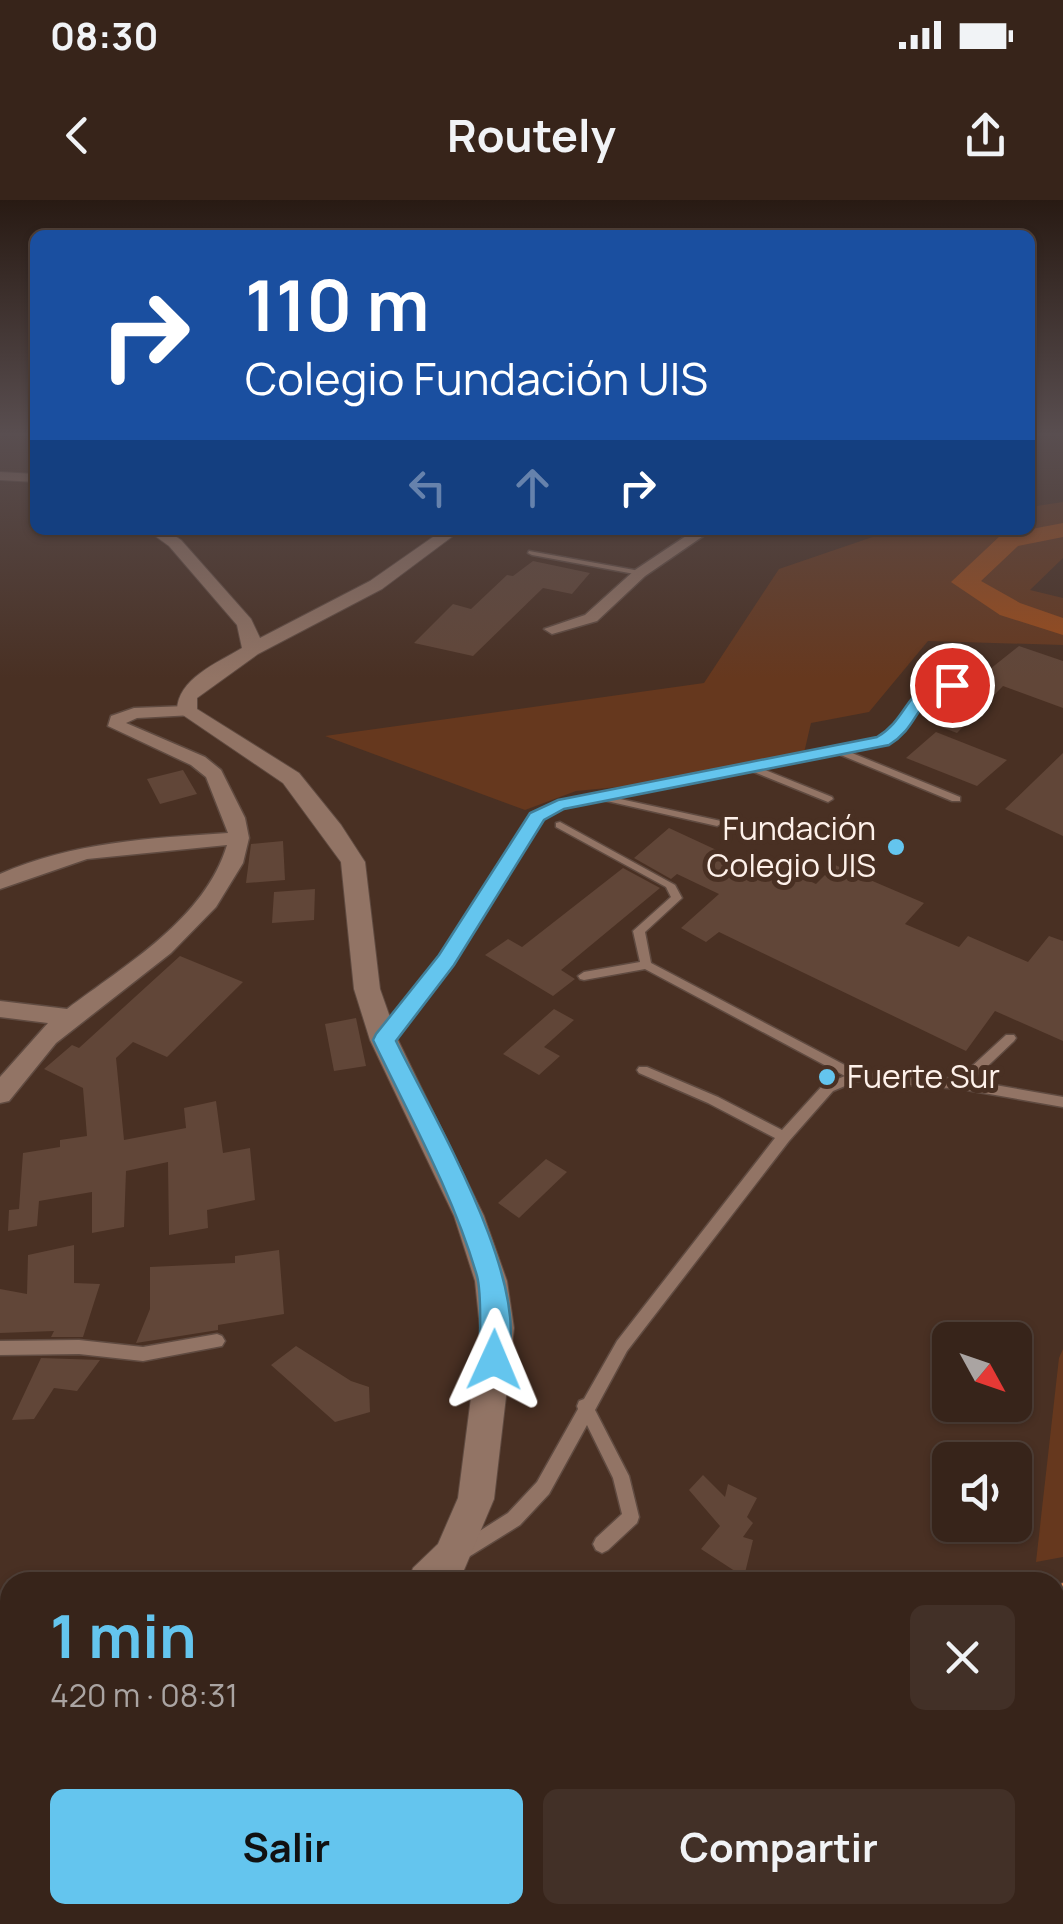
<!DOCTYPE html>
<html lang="es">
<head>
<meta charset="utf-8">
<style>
	:root { --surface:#37241a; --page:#423027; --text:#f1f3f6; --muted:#aaa4a2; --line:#514139; --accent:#64c5ee }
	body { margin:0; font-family:Manrope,sans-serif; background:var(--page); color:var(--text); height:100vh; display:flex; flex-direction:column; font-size:38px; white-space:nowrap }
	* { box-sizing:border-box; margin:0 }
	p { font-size:32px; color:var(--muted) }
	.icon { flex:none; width:55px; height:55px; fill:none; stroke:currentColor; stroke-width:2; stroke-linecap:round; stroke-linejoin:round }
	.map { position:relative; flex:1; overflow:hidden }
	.sheet { position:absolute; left:0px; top:1372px; width:1065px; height:352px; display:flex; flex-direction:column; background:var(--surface); border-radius:30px 30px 0 0; box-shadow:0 2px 8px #0004,0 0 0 2px var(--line) }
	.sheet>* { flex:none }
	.guide { position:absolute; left:30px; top:30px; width:1005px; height:305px; border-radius:15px; box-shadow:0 2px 8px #0004,0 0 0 2px var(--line); background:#1a4fa0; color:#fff; overflow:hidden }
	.needle { width:65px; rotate:130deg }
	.buttons { position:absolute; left:932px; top:1122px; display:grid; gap:20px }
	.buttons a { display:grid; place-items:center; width:100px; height:100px; border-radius:15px; background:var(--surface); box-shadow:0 2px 8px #0004,0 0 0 2px var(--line); font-size:50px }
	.pin { position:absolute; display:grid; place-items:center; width:85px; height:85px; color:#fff; margin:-42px; border:5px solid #fff; border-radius:50%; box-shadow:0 2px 10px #0007 }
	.me { position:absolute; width:110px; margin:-55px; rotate:1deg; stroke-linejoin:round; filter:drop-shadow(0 0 8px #0008) }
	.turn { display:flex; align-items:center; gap:35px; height:210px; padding:0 50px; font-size:45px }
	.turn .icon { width:130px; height:130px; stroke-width:2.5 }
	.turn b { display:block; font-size:70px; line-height:85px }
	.lanes { display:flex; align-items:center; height:95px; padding:0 50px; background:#0003; justify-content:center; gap:50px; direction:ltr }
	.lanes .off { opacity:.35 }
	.round { display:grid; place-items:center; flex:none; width:105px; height:105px; border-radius:15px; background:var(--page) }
	.summary { display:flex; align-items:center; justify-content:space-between; height:170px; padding:0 50px }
	h1 { font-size:60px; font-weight:700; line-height:75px; color:var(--accent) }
	.button { display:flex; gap:20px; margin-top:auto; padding:20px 50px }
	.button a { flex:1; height:115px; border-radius:15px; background:var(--accent); color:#111; font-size:40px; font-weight:700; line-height:115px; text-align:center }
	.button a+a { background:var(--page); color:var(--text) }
	.status { display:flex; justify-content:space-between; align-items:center; height:70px; padding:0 50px; background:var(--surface); direction:ltr }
	.status svg { height:28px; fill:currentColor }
	header { display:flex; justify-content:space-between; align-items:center; height:130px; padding:0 50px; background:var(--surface); font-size:45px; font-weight:700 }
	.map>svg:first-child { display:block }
</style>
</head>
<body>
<div class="status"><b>08:30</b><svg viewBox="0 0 49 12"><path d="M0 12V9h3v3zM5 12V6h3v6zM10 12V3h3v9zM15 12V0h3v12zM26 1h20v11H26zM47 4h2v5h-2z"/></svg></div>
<header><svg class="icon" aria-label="back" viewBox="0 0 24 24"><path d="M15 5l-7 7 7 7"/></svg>Routely<svg class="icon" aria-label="share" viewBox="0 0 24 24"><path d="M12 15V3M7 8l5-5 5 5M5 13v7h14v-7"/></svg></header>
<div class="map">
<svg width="1063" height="1724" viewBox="0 0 1063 1724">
	<rect width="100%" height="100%" fill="#493023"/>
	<g fill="#66381e">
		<polygon points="1063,302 1063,358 1030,390 1063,398 1063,445 928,441 869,512 811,523 804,553 639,585 576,591 525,610 325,536 704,483 779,369 893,330 1030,330 1030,307"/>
		<polygon points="1063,1149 1063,1357 1036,1362 1059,1158"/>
	</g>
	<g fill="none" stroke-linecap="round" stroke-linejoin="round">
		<polygon fill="#9b4b1a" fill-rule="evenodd" points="1063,323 1063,337 1018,346 981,381 1020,403 1063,418 1063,435 1000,415 951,382 1001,335"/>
	</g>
	<g fill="#614638">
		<polygon points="533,361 590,373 572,394 543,388 473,456 414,443 453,404 471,409 507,375 513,376"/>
		<polygon points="1019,446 1063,461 1063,508 1003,486 957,533 936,525 983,479 980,477"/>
		<polygon points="936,532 1007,560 977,586 906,558"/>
		<polygon points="1063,553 1063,636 1005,609"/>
		<polygon points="183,570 197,594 160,604 147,579"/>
		<polygon points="669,628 751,666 760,658 816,684 835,665 924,703 905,724 959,747 968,736 1028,762 1049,736 1063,741 1063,841 995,811 966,851 719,732 706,742 681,728 719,694 677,674 671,679 634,658"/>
		<polygon points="283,641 285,680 246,683 251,644"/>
		<polygon points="623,668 660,688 561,770 575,779 553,796 485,755 508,739 522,747"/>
		<polygon points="315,689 314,720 272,723 274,692"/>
		<polygon points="180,756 243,782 167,857 133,842 116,858 124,940 186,928 184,908 216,901 223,953 250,948 255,1000 207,1010 208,1028 169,1035 168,962 126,971 124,1027 92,1033 92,992 39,1001 37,1026 8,1031 9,1010 19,1009 23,953 60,947 60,940 87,936 83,888 44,869 72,845 79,848"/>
		<polygon points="554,809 574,820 544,847 560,856 539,875 503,854"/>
		<polygon points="356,818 366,866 334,871 325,824"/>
		<polygon points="546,959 567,972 519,1018 498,1003"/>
		<polygon points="74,1045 74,1083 100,1084 83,1137 51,1137 54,1131 0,1133 0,1089 27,1094 28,1055"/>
		<polygon points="279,1050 284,1114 218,1125 218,1130 136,1143 150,1109 150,1067 235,1063 235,1056"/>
		<polygon points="296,1146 351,1181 369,1187 370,1212 335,1222 271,1165"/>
		<polygon points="41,1158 100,1160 77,1191 54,1188 34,1219 12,1220"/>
		<polygon points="703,1275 725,1297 728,1284 757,1298 747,1317 753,1323 743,1337 753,1340 744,1377 701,1349 720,1326 689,1290"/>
	</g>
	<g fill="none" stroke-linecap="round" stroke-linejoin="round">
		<g stroke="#604b41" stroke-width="3">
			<g id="service">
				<polygon points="529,351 640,371 644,373 640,375 532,355 528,353"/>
				<path d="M952,482L955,483V487L932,494L924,500L896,535L885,543L847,551L960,597V601H952L836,553L760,568L832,597L833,599L828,602L749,570L611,597L721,621L722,623L717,626L598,599L561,607L541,619L451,763L390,841H382L380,838L382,835L443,757L533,615L558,602L879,539C910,516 910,489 952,482Z"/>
				<polygon points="560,622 675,685 682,698 645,732 651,763 858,872 958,879 1006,835 1014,835 1016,838 1014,841 972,881 1063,897 1063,907 961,889 857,881 833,891 789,941 627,1151 595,1210 629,1276 639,1317 637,1323 608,1350 602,1353 596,1350 593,1344 596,1338 622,1314 613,1278 587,1225 549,1294 520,1325 462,1361 456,1358 453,1352 456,1346 508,1313 537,1282 578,1209 577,1206 579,1201 584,1199 617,1141 775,938 708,903 639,873 637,870 639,867 647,867 718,897 782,930 823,885 845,876 645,769 584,780 580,779 578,776 584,772 640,762 633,731 671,697 666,687 556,627 556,623"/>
				<polygon points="217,1134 222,1136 225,1141 222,1146 143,1161 79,1154 0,1155 0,1141 79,1140 143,1147"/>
				<polygon points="1063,1429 1063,1447 1055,1450 1055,1432"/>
				<polygon points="1063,1457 1063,1475 1055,1478 1055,1460"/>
				<polygon points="10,1602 10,1622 0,1626 0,1606"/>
				<polygon points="1055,1630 1063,1632 1063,1652 1055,1650"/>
				<polygon points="312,1715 343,1715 340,1722 337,1724 306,1724 309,1717"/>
				<polygon points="379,1715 411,1715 408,1722 405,1724 373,1724 376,1717"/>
			</g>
		</g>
		<g stroke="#604b41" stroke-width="3">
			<g id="minor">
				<polygon points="695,330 712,330 645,376 597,421 552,434 544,429 585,415 635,370"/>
				<path d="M187,506L196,511L193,515L137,518L126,523L205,557L221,570L245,618L249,638L243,663L216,707L171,753L56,843L9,901L0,903V877L48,823L0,817V801L67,809C125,765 205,719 227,645L87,659L0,689V674C73,642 150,638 228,633L206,577L191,565L108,526L111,516L134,508Z"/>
			</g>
		</g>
		<g stroke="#604b41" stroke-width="2">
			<g id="tertiary">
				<polygon points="0,272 35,274 35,282 0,280"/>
				<path d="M147,330H166L181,340L251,419L260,438L370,381L443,330H461L382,389L258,454L197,498V509L299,573L341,625L365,662L380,789L398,840L484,1016L507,1081L514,1128L494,1299L464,1370L453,1382H408L413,1368L438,1344L458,1298L480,1128L475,1081L454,1016L370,840L354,789L341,662L283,583L177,511C177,479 217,463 242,448L237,425L169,346Z"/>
				<polygon points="92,1715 138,1715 137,1724 91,1724"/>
			</g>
		</g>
		<g stroke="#604b41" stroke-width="2">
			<g id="trunk">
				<polygon points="1063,1383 1063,1423 1055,1426 1055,1386"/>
				<polygon points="1063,1488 1063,1530 1055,1533 1055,1491"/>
				<polygon points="200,1715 261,1715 257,1724 196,1724"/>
				<polygon points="460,1715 519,1715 515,1724 456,1724"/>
			</g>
		</g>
		<use href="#service" fill="#927465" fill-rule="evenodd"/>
		<use href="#minor" fill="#927465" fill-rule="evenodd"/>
		<use href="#tertiary" fill="#927465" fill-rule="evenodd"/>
		<use href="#trunk" fill="#e38855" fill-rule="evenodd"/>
	</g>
	<linearGradient id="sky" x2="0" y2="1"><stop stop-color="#281a13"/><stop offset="0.49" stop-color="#594e50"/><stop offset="1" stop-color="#594e50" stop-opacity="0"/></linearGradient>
	<rect width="1063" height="478" fill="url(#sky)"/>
	<path fill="#64c5ee" stroke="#41809b" stroke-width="2.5" d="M952,480L960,485L957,488C912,496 923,524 889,545L564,609L544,620L454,765L396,841C431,913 539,1092 504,1168L494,1172L484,1168C476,1151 484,1102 477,1076C453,994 410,917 373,840L376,834L439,755L530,613L558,600L877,537C911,517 905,481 952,480Z"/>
	<g fill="#64c5ee" stroke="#493023" stroke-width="4">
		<circle cx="896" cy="647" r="10"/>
		<circle cx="827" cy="877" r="10"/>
	</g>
	<g text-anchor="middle" stroke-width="10" stroke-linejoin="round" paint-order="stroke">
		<g font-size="32" fill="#fef1ea" stroke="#493023" text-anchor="end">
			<text x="876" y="640">Fundación<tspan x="876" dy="37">Colegio UIS</tspan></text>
			<text x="847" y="888" text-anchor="start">Fuerte Sur</text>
		</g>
	</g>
</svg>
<div class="buttons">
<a><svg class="needle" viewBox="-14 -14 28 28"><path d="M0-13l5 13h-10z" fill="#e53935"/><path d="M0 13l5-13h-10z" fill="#aaa4a2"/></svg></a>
<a><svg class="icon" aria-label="sound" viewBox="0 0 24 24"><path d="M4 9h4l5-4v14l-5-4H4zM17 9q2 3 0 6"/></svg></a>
</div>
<div class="pin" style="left:952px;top:485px;background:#d93025"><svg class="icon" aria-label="arrive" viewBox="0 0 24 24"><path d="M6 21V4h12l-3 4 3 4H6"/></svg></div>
<svg class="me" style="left:494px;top:1160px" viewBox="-20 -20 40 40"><path d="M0-17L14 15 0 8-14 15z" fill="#64c5ee" stroke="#fff" stroke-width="4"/></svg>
<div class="guide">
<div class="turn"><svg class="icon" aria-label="right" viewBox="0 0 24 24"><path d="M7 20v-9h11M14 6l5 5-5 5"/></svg><div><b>110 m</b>Colegio Fundación UIS</div></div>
<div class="lanes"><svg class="icon off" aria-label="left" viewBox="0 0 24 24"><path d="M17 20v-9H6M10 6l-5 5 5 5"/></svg><svg class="icon off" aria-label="ahead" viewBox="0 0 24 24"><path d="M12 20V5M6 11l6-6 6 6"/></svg><svg class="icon" aria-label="right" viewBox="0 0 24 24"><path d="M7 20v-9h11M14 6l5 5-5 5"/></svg></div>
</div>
<section class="sheet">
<div class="summary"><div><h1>1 min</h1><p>420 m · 08:31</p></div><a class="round"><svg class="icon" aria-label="close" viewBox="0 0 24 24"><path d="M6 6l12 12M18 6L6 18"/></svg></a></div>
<div class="button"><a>Salir</a><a>Compartir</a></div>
</section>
</div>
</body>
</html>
